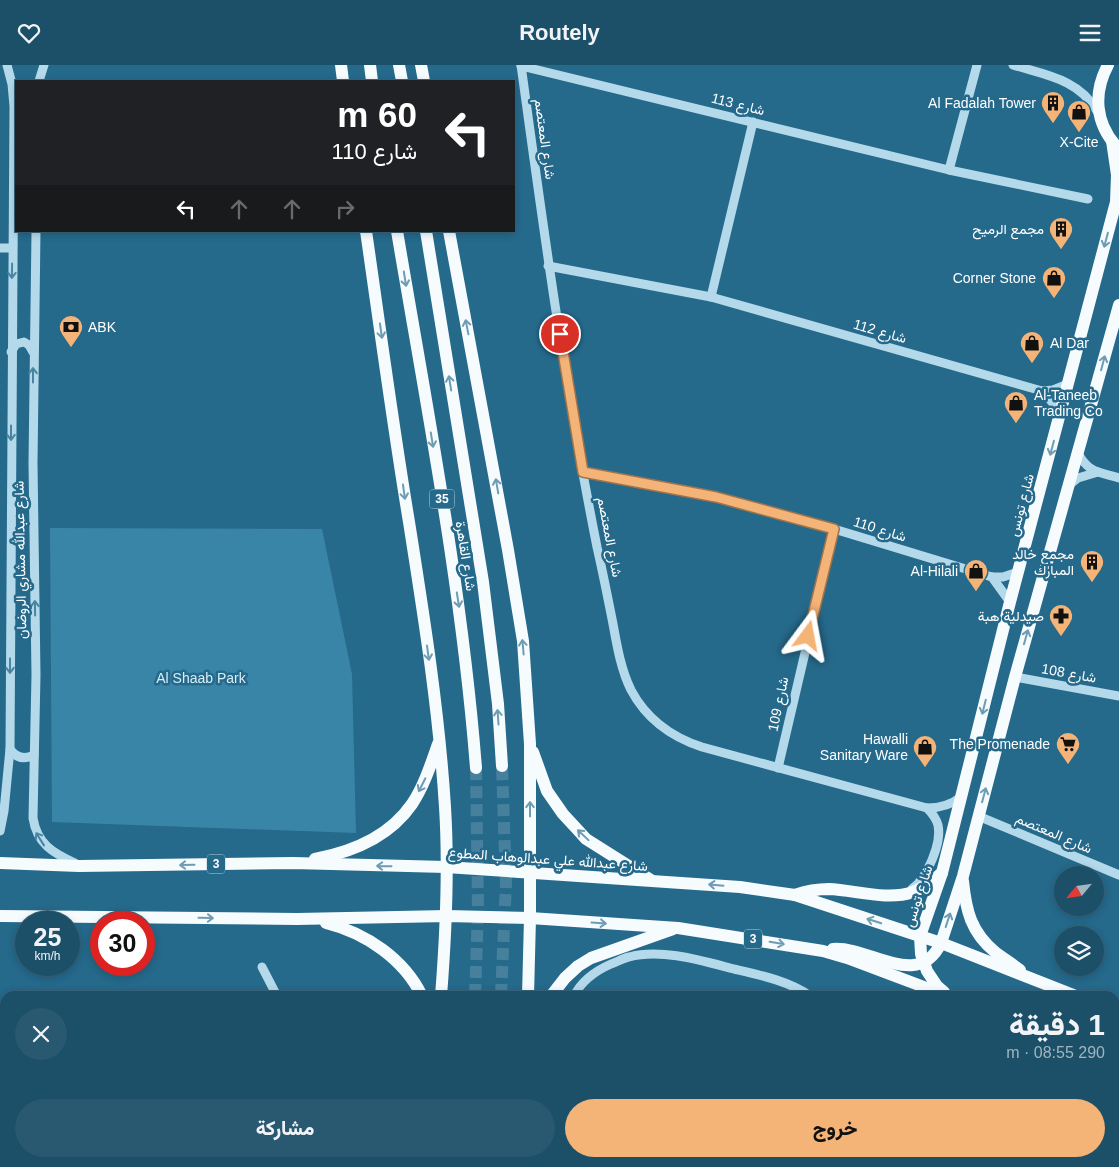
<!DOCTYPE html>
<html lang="ar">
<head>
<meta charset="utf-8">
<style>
	:root { --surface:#1c4f68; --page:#295971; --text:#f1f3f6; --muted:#a0b5c0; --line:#3a667c; --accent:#f4b377 }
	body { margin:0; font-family:Helvetica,Vazirmatn,sans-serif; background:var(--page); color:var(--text); direction:rtl; height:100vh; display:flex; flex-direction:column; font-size:19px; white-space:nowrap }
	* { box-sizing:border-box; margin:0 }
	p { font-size:16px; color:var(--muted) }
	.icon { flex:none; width:28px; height:28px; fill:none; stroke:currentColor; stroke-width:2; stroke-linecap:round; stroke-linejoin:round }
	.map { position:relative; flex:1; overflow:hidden; direction:ltr }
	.side { position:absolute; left:0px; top:926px; width:1120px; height:176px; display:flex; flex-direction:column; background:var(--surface); border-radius:15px 15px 0 0; box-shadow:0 2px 8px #0003,0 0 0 1px var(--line); direction:rtl }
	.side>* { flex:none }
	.banner { position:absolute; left:15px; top:15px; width:500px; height:152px; border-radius:0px; box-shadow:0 2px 8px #0003,0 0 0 1px var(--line); direction:rtl; background:#202124; color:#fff; overflow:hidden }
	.needle { width:32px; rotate:241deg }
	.fabs { position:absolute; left:1054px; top:801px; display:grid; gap:10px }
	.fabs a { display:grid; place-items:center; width:50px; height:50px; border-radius:50%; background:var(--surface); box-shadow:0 2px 8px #0003,0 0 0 1px var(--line); font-size:25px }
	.speed { position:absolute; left:15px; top:846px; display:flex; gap:10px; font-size:25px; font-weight:700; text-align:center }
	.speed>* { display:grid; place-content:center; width:65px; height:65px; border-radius:50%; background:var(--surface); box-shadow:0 2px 8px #0003,0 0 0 1px var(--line); line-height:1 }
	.speed small { font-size:12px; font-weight:400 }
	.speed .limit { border:8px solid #d22; background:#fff; color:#111 }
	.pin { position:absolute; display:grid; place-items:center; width:42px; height:42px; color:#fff; margin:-21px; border:2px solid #fff; border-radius:50%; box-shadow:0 1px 5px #0007 }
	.me { position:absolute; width:55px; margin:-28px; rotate:13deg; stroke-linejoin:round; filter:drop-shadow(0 0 4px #0008) }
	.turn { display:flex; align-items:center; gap:18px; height:105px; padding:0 15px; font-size:22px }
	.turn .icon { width:65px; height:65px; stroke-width:2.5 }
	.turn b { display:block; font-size:35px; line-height:42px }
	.lanes { display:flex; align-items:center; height:48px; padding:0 15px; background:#0003; justify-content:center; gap:25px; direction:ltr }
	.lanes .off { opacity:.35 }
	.round { display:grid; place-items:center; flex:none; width:52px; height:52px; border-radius:26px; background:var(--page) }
	.head { display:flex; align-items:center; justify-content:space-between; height:85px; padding:0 15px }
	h1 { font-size:30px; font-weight:800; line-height:38px }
	.cta { display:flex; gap:10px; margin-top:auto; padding:10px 15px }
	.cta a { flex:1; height:58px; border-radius:30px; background:var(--accent); color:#111; font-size:20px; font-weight:800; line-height:58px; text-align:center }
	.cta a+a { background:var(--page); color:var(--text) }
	header { display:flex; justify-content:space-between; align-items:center; height:65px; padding:0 15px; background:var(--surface); font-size:22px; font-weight:800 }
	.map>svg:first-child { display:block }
</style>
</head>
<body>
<header><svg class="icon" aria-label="menu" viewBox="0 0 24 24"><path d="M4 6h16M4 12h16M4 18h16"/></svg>Routely<svg class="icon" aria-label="heart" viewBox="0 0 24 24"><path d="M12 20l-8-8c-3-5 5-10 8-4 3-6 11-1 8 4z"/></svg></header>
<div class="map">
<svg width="1119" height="1102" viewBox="0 0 1119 1102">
	<rect width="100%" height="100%" fill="#25698b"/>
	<polygon fill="#3985a8" points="50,463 322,464 352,609 356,768 52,757"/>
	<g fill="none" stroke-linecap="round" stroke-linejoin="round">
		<g stroke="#46809c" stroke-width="12" stroke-dasharray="12 6" stroke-linecap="butt">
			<polyline points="475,931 478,845 476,703"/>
			<polyline points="501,931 506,818 502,701"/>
		</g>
		<g stroke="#b3d9ea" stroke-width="9">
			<path d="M521,0C543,161 565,322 597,482C603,508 608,534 613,559C617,581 621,605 631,625C647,655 671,672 702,682L927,743C940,743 951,740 961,732"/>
			<path d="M1013,0C1045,10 1079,14 1097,46"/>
			<polyline points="521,1 949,105 1088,134"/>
			<polyline points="39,16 44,0"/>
			<polyline points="949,105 977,0"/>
			<path d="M36,166L33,398L36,610L33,753C37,779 53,788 75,798"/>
			<polyline points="0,183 12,183"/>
			<polyline points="548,201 711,232 1042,326 1053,325 1068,319"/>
			<polyline points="711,232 753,57"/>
			<polyline points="11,287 16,279 24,277 29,280 33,287"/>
			<polyline points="1042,326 1052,337 1060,351"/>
			<path d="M1078,388C1088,408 1100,407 1119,413"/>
			<polyline points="583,407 716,432 834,464 992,512 1003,512 1018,507"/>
			<polyline points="1069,420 1078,413 1098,407"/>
			<polyline points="992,512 1010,537"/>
			<polyline points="1015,612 1119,631"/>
			<path d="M10,684C16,693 24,695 34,690"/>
			<polyline points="778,703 834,464"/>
			<polyline points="978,751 1119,810"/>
			<polyline points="0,766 4,746 10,684 14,41 12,19 7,0"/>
			<path d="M912,824C927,813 942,778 938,760C936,753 932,748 927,743"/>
			<polyline points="262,902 277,931"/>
			<path d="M574,931C582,915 595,906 611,899C617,897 623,893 629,892C661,883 703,896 734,904C760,910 789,916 810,931"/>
			<polyline points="179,1098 181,1102"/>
			<polyline points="365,1098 367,1102"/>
			<polyline points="1046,1098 1057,1102"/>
			<polyline points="64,1102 73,1098"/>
			<polyline points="630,1102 631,1098"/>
			<polyline points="812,1102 813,1098"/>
		</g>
		<g stroke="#f6fbfe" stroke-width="12">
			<polyline points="341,0 343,16"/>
			<polyline points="370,0 372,16"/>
			<polyline points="399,0 402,16"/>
			<polyline points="421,0 424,16"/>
			<path d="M1108,0C1093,28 1095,58 1117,82"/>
			<path d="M366,166C380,263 393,361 409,457C424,552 439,646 445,742C449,805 446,868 441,931"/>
			<path d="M397,166C427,344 462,523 476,703"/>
			<polyline points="426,166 483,517 498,639 502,701"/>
			<polyline points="449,166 508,485 523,576 530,679 530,853 528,931"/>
			<polyline points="533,687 547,726 563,749 576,763 586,774 651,815"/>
			<path d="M315,794C352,787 390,771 412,739C424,721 431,699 438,679"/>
			<polyline points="0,798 79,801 293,798 446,802 740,822 795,830 941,878 1076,931"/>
			<path d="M963,816C966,846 971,867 995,887C1003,893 1012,899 1020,905"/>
			<path d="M795,830C806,826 817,824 829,824C855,825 887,836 913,827C924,823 933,815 942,808"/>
			<polyline points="0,851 297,854 447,851 530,853 678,863 823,886 847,893 948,931"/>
			<path d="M326,858C366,868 404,894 422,931"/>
			<path d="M833,884C870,881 918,926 941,878L963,811L1015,612L1119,240"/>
			<polyline points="944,927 937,921 927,906 921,889 920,871 942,808 1010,537 1116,137 1117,110 1112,76"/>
			<polyline points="551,931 565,913 578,901 591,893 673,864"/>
			<polyline points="1115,946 1119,947"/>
			<polyline points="1115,997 1119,999"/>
			<polyline points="425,1102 426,1098"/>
			<polyline points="454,1102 454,1098"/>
			<polyline points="481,1102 482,1098"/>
			<polyline points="513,1102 514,1098"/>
		</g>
	</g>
	<defs><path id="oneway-shaft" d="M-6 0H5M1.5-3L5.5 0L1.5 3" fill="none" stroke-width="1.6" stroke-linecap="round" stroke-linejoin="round" transform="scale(1.25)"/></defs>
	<g stroke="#6e9cb3">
		<use href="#oneway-shaft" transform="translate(1106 175) rotate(105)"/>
		<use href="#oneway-shaft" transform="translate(405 214) rotate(81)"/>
		<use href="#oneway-shaft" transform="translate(467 262) rotate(-101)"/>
		<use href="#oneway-shaft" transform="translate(381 266) rotate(82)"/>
		<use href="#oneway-shaft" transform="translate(1103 298) rotate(-75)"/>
		<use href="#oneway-shaft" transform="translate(450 318) rotate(-99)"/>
		<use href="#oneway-shaft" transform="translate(432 375) rotate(81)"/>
		<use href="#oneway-shaft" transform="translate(1052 383) rotate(105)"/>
		<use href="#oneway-shaft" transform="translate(497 421) rotate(-100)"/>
		<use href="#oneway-shaft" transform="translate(404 427) rotate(82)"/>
		<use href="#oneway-shaft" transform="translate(458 535) rotate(81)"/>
		<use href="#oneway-shaft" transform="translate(1026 572) rotate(-74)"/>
		<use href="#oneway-shaft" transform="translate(523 582) rotate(-95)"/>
		<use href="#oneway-shaft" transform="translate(428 588) rotate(82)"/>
		<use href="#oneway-shaft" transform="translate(984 642) rotate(104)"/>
		<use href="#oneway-shaft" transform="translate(498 652) rotate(-94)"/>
		<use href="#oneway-shaft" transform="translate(422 720) rotate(117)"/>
		<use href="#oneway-shaft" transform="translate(984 730) rotate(-75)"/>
		<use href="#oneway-shaft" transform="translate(530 744) rotate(-90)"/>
		<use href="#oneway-shaft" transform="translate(583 770) rotate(-137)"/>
		<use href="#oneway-shaft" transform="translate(187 800) rotate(179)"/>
		<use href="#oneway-shaft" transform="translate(384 801) rotate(-179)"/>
		<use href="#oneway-shaft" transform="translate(716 820) rotate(-175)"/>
		<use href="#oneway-shaft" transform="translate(206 853) rotate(1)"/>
		<use href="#oneway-shaft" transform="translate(948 855) rotate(-72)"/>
		<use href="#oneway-shaft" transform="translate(874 856) rotate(-162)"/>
		<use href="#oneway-shaft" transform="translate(599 858) rotate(4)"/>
		<use href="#oneway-shaft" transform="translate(777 878) rotate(10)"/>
	</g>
	<g stroke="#4885a3">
		<use href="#oneway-shaft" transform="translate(12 206) rotate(91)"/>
		<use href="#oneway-shaft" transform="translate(33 310) rotate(-90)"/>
		<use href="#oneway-shaft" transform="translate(11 368) rotate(90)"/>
		<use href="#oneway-shaft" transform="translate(35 543) rotate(-91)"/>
		<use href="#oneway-shaft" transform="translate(10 601) rotate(90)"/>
		<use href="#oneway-shaft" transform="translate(40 774) rotate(-122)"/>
	</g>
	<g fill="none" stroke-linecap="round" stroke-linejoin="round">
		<g stroke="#9f744d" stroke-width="12">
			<polyline id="route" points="560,269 583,407 716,432 834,464 808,571"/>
		</g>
		<use href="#route" stroke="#f4b377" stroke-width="9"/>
	</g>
	<defs>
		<g id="building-pin" transform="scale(1.25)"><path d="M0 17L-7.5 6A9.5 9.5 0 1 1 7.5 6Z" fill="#f4b377" stroke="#25698b"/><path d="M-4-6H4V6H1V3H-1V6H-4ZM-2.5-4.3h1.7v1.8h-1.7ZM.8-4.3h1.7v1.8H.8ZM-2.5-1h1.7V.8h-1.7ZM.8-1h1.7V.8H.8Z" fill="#111"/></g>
		<g id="shop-pin" transform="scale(1.25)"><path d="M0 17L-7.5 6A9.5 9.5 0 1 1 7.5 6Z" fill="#f4b377" stroke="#25698b"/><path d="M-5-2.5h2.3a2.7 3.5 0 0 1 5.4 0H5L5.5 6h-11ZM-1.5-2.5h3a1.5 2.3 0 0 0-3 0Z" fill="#111"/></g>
		<g id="bank-pin" transform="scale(1.25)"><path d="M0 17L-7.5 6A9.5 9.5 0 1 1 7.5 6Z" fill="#f4b377" stroke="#25698b"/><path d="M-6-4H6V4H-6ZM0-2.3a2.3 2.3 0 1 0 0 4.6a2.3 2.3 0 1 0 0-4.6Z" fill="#111"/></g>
		<g id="pharmacy-pin" transform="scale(1.25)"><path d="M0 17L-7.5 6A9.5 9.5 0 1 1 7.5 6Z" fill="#f4b377" stroke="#25698b"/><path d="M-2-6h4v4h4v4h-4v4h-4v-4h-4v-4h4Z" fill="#111"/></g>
		<g id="supermarket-pin" transform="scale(1.25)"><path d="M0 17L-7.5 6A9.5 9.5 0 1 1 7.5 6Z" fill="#f4b377" stroke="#25698b"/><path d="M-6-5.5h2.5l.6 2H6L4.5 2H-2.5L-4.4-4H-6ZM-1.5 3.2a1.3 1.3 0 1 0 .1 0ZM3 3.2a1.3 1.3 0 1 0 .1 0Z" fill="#111"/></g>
	</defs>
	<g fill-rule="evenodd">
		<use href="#building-pin" x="1053" y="38"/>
		<use href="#shop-pin" x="1079" y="47"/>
		<use href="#building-pin" x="1061" y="164"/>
		<use href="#shop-pin" x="1054" y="213"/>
		<use href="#bank-pin" x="71" y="262"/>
		<use href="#shop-pin" x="1032" y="278"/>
		<use href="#shop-pin" x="1016" y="338"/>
		<use href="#building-pin" x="1092" y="497"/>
		<use href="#shop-pin" x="976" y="506"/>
		<use href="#pharmacy-pin" x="1061" y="551"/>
		<use href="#supermarket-pin" x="1068" y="679"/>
		<use href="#shop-pin" x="925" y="682"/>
	</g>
	<g text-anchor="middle" stroke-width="5" stroke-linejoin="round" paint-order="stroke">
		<g fill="#25698b" stroke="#bed2dc" stroke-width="1">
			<rect x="429.5" y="424.5" width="25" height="19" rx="4"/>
			<rect x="207" y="789.5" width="18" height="19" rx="4"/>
			<rect x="744" y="864.5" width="18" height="19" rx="4"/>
		</g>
		<g font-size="12" font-weight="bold" fill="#fff">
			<text x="442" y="438">35</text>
			<text x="216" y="803">3</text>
			<text x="753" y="878">3</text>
		</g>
		<g font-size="14" fill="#fff" stroke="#25698b" text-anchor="end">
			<text x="1036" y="43">Al Fadalah Tower</text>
			<text x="1079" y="82" text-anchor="middle">X-Cite</text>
			<text x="1044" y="169">مجمع الرميح</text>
			<text x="1036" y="218">Corner Stone</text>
			<text x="88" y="267" text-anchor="start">ABK</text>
			<text x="1050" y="283" text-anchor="start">Al Dar</text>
			<text x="1034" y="335" text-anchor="start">Al-Taneeb<tspan x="1034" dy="16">Trading Co</tspan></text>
			<text x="1074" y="494">مجمع خالد<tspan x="1074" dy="16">المبارك</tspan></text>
			<text x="958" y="511">Al-Hilali</text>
			<text x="1044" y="556">صيدلية هبة</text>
			<text x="908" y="679">Hawalli<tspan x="908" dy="16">Sanitary Ware</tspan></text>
			<text x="1050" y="684">The Promenade</text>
		</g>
		<g font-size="14" fill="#fff" stroke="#25698b">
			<text transform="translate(738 39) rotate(14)" y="5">شارع 113</text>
			<text transform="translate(545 74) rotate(82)" y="5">شارع المعتصم</text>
			<text transform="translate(880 266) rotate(16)" y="5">شارع 112</text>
			<text transform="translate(1021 440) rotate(-75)" y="5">شارع تونس</text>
			<text transform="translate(880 464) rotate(17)" y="5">شارع 110</text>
			<text transform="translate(610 472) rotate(79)" y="5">شارع المعتصم</text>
			<text transform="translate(466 491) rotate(81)" y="5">شارع القاهرة</text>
			<text transform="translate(20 495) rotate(-91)" y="5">شارع عبدالله مشاري الروضان</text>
			<text transform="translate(1069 608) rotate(10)" y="5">شارع 108</text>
			<text transform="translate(778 639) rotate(-78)" y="5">شارع 109</text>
			<text transform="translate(1054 768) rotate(23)" y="5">شارع المعتصم</text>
			<text transform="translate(548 794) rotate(4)" y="5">شارع عبدالله علي عبدالوهاب المطوع</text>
			<text transform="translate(918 831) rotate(-72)" y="5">شارع تونس</text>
		</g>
		<g font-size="14" fill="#d7edf8" stroke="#25698b">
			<text x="201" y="618">Al Shaab Park</text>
		</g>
	</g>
</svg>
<div class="fabs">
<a><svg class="needle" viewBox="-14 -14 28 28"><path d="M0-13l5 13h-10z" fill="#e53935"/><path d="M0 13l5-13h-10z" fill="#a0b5c0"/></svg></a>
<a><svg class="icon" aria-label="layers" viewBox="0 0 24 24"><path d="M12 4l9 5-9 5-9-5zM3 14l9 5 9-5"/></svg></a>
</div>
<div class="speed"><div>25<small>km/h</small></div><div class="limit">30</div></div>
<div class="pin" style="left:560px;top:269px;background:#d93025"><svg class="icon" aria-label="arrive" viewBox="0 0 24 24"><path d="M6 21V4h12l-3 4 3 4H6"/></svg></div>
<svg class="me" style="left:808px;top:571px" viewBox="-20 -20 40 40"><path d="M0-17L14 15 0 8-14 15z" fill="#f4b377" stroke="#fff" stroke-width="4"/></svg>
<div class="banner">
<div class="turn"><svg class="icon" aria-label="left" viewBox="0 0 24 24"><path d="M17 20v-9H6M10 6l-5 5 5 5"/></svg><div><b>60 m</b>شارع 110</div></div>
<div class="lanes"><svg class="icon" aria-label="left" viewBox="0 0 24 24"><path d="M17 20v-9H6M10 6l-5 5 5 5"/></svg><svg class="icon off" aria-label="ahead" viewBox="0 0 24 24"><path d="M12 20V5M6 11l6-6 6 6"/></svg><svg class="icon off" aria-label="ahead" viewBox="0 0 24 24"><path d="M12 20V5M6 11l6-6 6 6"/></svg><svg class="icon off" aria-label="right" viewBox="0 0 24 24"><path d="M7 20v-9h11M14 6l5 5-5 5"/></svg></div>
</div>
<section class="side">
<div class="head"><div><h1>1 دقيقة</h1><p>290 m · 08:55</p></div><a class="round"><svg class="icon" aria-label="close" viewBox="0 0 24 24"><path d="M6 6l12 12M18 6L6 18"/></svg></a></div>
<div class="cta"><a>خروج</a><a>مشاركة</a></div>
</section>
</div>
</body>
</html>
